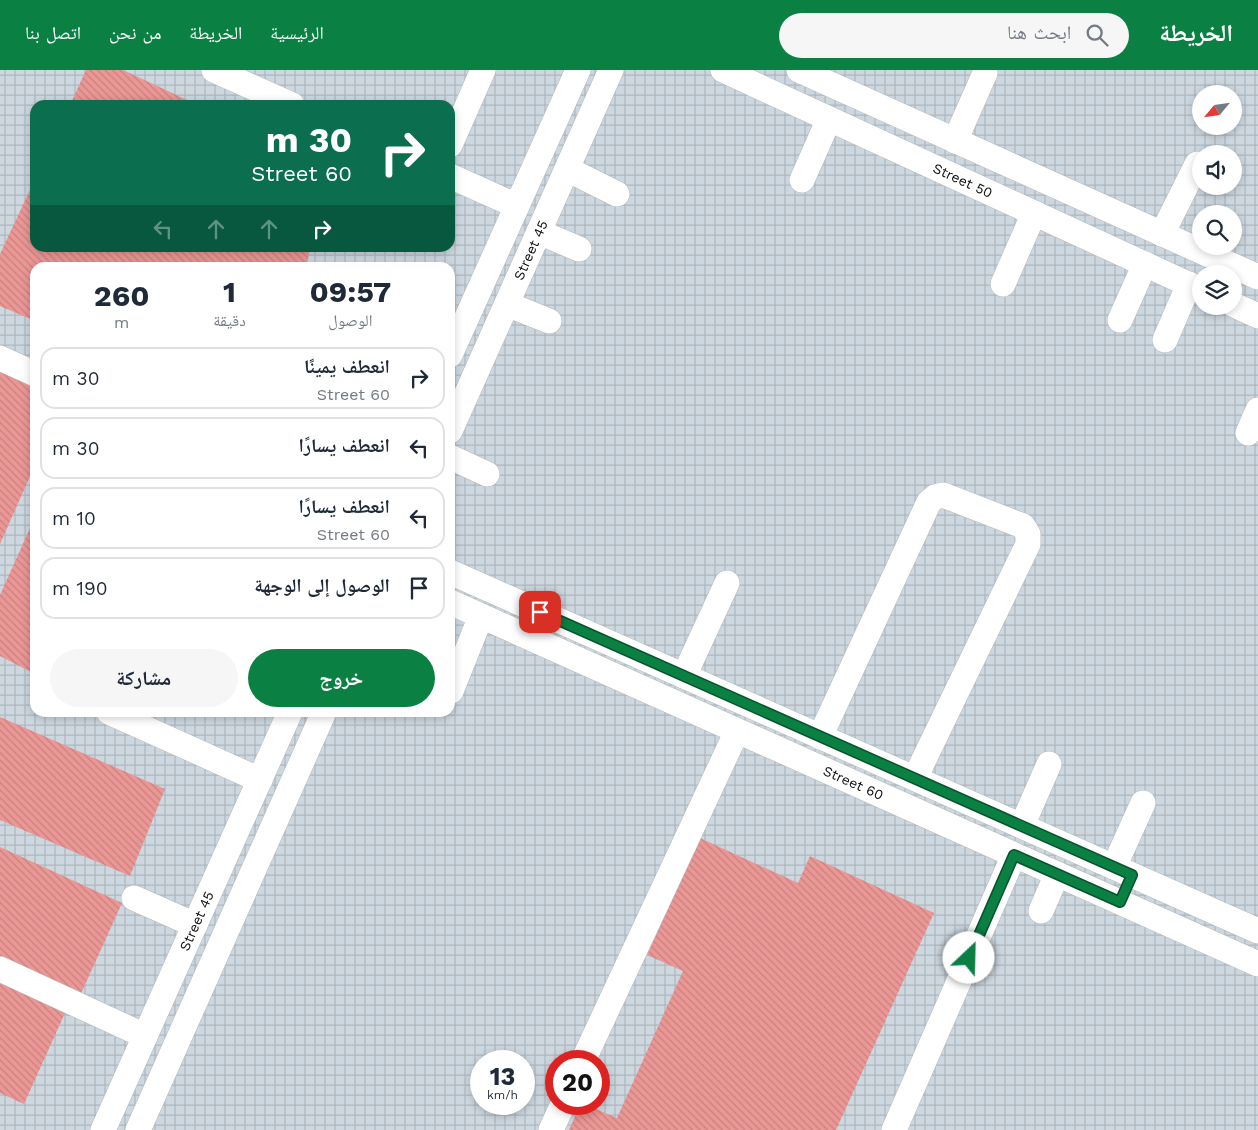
<!DOCTYPE html>
<html lang="ar">
<head>
<meta charset="utf-8">
<style>
	:root { --surface:#fff; --page:#f6f6f7; --text:#1f2937; --muted:#747a83; --line:#e0e1e3; --accent:#0b8043 }
	body { margin:0; font-family:"Work Sans","Noto Naskh Arabic",sans-serif; background:var(--page); color:var(--text); direction:rtl; height:100vh; display:flex; flex-direction:column; font-size:19px; white-space:nowrap }
	* { box-sizing:border-box; margin:0 }
	p { font-size:16px; color:var(--muted) }
	.icon { flex:none; width:28px; height:28px; fill:none; stroke:currentColor; stroke-width:2; stroke-linecap:round; stroke-linejoin:round }
	.map { position:relative; flex:1; overflow:hidden; direction:ltr }
	.sheet { position:absolute; left:30px; top:192px; width:425px; height:455px; display:flex; flex-direction:column; background:var(--surface); border-radius:15px; box-shadow:0 2px 8px #0003; direction:rtl }
	.sheet>* { flex:none }
	.banner { position:absolute; left:30px; top:30px; width:425px; height:152px; border-radius:15px; box-shadow:0 2px 8px #0003; direction:rtl; background:#0b6e4f; color:#fff; overflow:hidden }
	.needle { width:32px; rotate:241deg }
	.buttons { position:absolute; left:1192px; top:15px; display:grid; gap:10px }
	.buttons a { display:grid; place-items:center; width:50px; height:50px; border-radius:50%; background:var(--surface); box-shadow:0 2px 8px #0003; font-size:25px }
	.speed { position:absolute; left:470px; top:980px; display:flex; gap:10px; font-size:25px; font-weight:700; text-align:center }
	.speed>* { display:grid; place-content:center; width:65px; height:65px; border-radius:50%; background:var(--surface); box-shadow:0 2px 8px #0003; line-height:1 }
	.speed small { font-size:12px; font-weight:400 }
	.speed .limit { border:8px solid #d22; background:#fff; color:#111 }
	.pin { position:absolute; display:grid; place-items:center; width:42px; height:42px; color:#fff; margin:-21px; border-radius:10px; box-shadow:0 2px 8px #0006 }
	.me { position:absolute; width:55px; margin:-28px; rotate:24deg; stroke-linejoin:round; filter:drop-shadow(0 0 4px #0008) }
	.turn { display:flex; align-items:center; gap:18px; height:105px; padding:0 20px; font-size:22px }
	.turn .icon { width:65px; height:65px; stroke-width:2.5 }
	.turn b { display:block; font-size:35px; line-height:42px }
	.lanes { display:flex; align-items:center; height:48px; padding:0 20px; background:#0003; justify-content:center; gap:25px; direction:ltr }
	.lanes .off { opacity:.35 }
	.eta { display:flex; justify-content:space-evenly; align-items:center; height:85px; text-align:center }
	.eta b { font-size:30px; font-weight:700; line-height:35px }
	.button { display:flex; gap:10px; margin-top:auto; padding:10px 20px }
	.button a { flex:1; height:58px; border-radius:30px; background:var(--accent); color:#fff; font-size:20px; font-weight:700; line-height:58px; text-align:center }
	.button a+a { background:var(--page); color:var(--text) }
	ul { padding:0; list-style:none }
	li { display:flex; align-items:center; gap:15px; height:62px; margin:0 10px 8px; padding:0 10px; border:2px solid var(--line); border-radius:15px }
	li div { flex:1 }
	li b { display:block; font-size:19px }
	li em { font-style:normal }
	header { display:flex; align-items:center; gap:30px; box-sizing:border-box; height:70px; padding:0 25px; background:var(--accent); color:#fff }
	header strong { font-size:24px }
	nav { display:flex; gap:28px; margin-inline-start:auto; font-size:18px }
	.search { width:350px; height:45px; background:var(--page); display:flex; align-items:center; gap:12px; box-sizing:border-box; padding:0 18px; border-radius:28px; color:var(--muted); font-size:19px }
	.map>svg:first-child { display:block }
</style>
</head>
<body>
<header>
<strong>الخريطة</strong>
<div class="search"><svg class="icon" aria-label="search" viewBox="0 0 24 24"><circle cx="10" cy="10" r="6"/><path d="M15 15l6 6"/></svg>ابحث هنا</div>
<nav><a>الرئيسية</a><a>الخريطة</a><a>من نحن</a><a>اتصل بنا</a></nav>
</header>
<div class="map">
<svg width="1258" height="1060" viewBox="0 0 1258 1060">
	<defs>
		<pattern id="industrial-grid" width="8" height="8" patternUnits="userSpaceOnUse" patternTransform="scale(1.25)"><rect width="8" height="8" fill="#cdd7df"/><path d="M0 4h8M4 0v8" fill="none" stroke="#afb7be"/></pattern>
		<pattern id="building-back-hatch" width="6" height="6" patternUnits="userSpaceOnUse" patternTransform="scale(1.25)"><rect width="6" height="6" fill="#ea9795"/><path d="M-1 5l2 2M0 0l6 6M5-1l2 2" fill="none" stroke="#c8817f"/></pattern>
	</defs>
	<rect width="100%" height="100%" fill="#dee2e4"/>
	<path fill="url(#industrial-grid)" fill-rule="evenodd" d="M0,0H1258V1060H0ZM1201,24H1234V56H1201ZM35,35H450V178H35ZM1201,84H1234V116H1201ZM1201,144H1234V176H1201ZM35,198H450V642H35ZM1201,204H1234V236H1201ZM481,991H524V1034H481ZM556,991H599V1034H556Z"/>
	<g fill="url(#building-back-hatch)">
		<polygon points="86,0 123,0 198,35 70,35"/>
		<polygon points="35,109 35,178 310,178 307,195 299,198 35,198 35,251 0,236 0,184"/>
		<polygon points="0,291 35,307 35,395 0,474"/>
		<polygon points="35,447 35,604 0,586 0,525"/>
		<polygon points="0,647 165,719 130,806 0,750"/>
		<polygon points="700,768 798,813 810,786 934,843 836,1060 569,1060 581,1034 584,1034 617,1048 683,901 647,885"/>
		<polygon points="0,777 122,833 79,928 0,892"/>
		<polygon points="0,913 65,943 24,1034 0,1023"/>
	</g>
	<g fill="none" stroke-linecap="round" stroke-linejoin="round">
		<g stroke="#b6babc" stroke-width="26">
			<g id="minor">
				<polyline points="214,0 292,35"/>
				<path id="s1" d="M723,0L1201,220"/>
				<polyline points="799,0 1258,207"/>
				<polyline points="955,71 985,3"/>
				<polyline points="450,75 483,0"/>
				<polyline points="567,99 617,124"/>
				<polyline points="450,106 517,136"/>
				<polyline points="802,110 829,49"/>
				<polyline points="539,162 579,179"/>
				<polyline points="1162,164 1197,94"/>
				<polyline points="1003,214 1034,143"/>
				<polyline points="507,234 549,251"/>
				<polyline points="1234,235 1258,246"/>
				<polyline points="1120,250 1145,194"/>
				<polyline points="1165,270 1189,214"/>
				<polyline points="450,285 578,0"/>
				<polyline points="0,288 35,304"/>
				<path id="s2" d="M450,361L611,0"/>
				<polyline points="1248,363 1258,340"/>
				<polyline points="450,387 487,404"/>
				<polyline points="450,502 1258,861"/>
				<path id="s3" d="M450,532L1258,894"/>
				<polyline points="684,606 727,513"/>
				<polyline points="451,621 481,546"/>
				<polyline points="109,642 260,710"/>
				<polyline points="820,667 929,432 935,427 943,425 1023,456 1028,464 1028,474 915,708"/>
				<polyline points="1022,756 1049,694"/>
				<polyline points="1114,797 1143,733"/>
				<polyline points="134,828 195,855"/>
				<polyline points="1041,841 1057,804"/>
				<polyline points="0,899 145,966"/>
				<polyline points="583,991 737,661"/>
				<path id="s4" d="M103,1060L290,642"/>
				<polyline points="138,1060 324,642"/>
				<polyline points="551,1060 563,1034"/>
				<polyline points="894,1060 1014,785"/>
			</g>
		</g>
		<use href="#minor" stroke="#fff" stroke-width="25"/>
	</g>
	<g fill="none" stroke-linecap="round" stroke-linejoin="round">
		<g stroke="#07532c" stroke-width="12">
			<polyline id="route" points="540,542 1132,805 1120,832 1014,785 969,888"/>
		</g>
		<use href="#route" stroke="#0b8043" stroke-width="9"/>
	</g>
	<g text-anchor="middle" stroke-width="5" stroke-linejoin="round" paint-order="stroke">
		<g font-size="14" fill="#0d0e0f" stroke="#fff">
			<text dy="5" stroke="none"><textPath href="#s1" startOffset="264">Street 50</textPath></text>
			<text dy="5" stroke="none"><textPath href="#s2" startOffset="198">Street 45</textPath></text>
			<text dy="5" stroke="none"><textPath href="#s3" startOffset="442">Street 60</textPath></text>
			<text dy="5" stroke="none"><textPath href="#s4" startOffset="229">Street 45</textPath></text>
		</g>
	</g>
</svg>
<div class="buttons">
<a><svg class="needle" viewBox="-14 -14 28 28"><path d="M0-13l5 13h-10z" fill="#e53935"/><path d="M0 13l5-13h-10z" fill="#747a83"/></svg></a>
<a><svg class="icon" aria-label="sound" viewBox="0 0 24 24"><path d="M4 9h4l5-4v14l-5-4H4zM17 9q2 3 0 6"/></svg></a>
<a><svg class="icon" aria-label="search" viewBox="0 0 24 24"><circle cx="10" cy="10" r="6"/><path d="M15 15l6 6"/></svg></a>
<a><svg class="icon" aria-label="layers" viewBox="0 0 24 24"><path d="M12 4l9 5-9 5-9-5zM3 14l9 5 9-5"/></svg></a>
</div>
<div class="speed"><div>13<small>km/h</small></div><div class="limit">20</div></div>
<div class="pin" style="left:540px;top:542px;background:#d93025"><svg class="icon" aria-label="arrive" viewBox="0 0 24 24"><path d="M6 21V4h12l-3 4 3 4H6"/></svg></div>
<svg class="me" style="left:969px;top:888px" viewBox="-20 -20 40 40"><circle r="19" fill="#fff"/><path d="M0-13L10 11 0 6-10 11z" fill="#0b8043"/></svg>
<div class="banner">
<div class="turn"><svg class="icon" aria-label="right" viewBox="0 0 24 24"><path d="M7 20v-9h11M14 6l5 5-5 5"/></svg><div><b>30 m</b>Street 60</div></div>
<div class="lanes"><svg class="icon off" aria-label="left" viewBox="0 0 24 24"><path d="M17 20v-9H6M10 6l-5 5 5 5"/></svg><svg class="icon off" aria-label="ahead" viewBox="0 0 24 24"><path d="M12 20V5M6 11l6-6 6 6"/></svg><svg class="icon off" aria-label="ahead" viewBox="0 0 24 24"><path d="M12 20V5M6 11l6-6 6 6"/></svg><svg class="icon" aria-label="right" viewBox="0 0 24 24"><path d="M7 20v-9h11M14 6l5 5-5 5"/></svg></div>
</div>
<section class="sheet">
<div class="eta">
<div><b>09:57</b><p>الوصول</p></div>
<div><b>1</b><p>دقيقة</p></div>
<div><b>260</b><p>m</p></div>
</div>
<ul>
<li><svg class="icon" aria-label="right" viewBox="0 0 24 24"><path d="M7 20v-9h11M14 6l5 5-5 5"/></svg><div><b>انعطف يمينًا</b><p>Street 60</p></div><em>30 m</em></li>
<li><svg class="icon" aria-label="left" viewBox="0 0 24 24"><path d="M17 20v-9H6M10 6l-5 5 5 5"/></svg><div><b>انعطف يسارًا</b></div><em>30 m</em></li>
<li><svg class="icon" aria-label="left" viewBox="0 0 24 24"><path d="M17 20v-9H6M10 6l-5 5 5 5"/></svg><div><b>انعطف يسارًا</b><p>Street 60</p></div><em>10 m</em></li>
<li><svg class="icon" aria-label="arrive" viewBox="0 0 24 24"><path d="M6 21V4h12l-3 4 3 4H6"/></svg><div><b>الوصول إلى الوجهة</b></div><em>190 m</em></li>
</ul>
<div class="button"><a>خروج</a><a>مشاركة</a></div>
</section>
</div>
</body>
</html>
